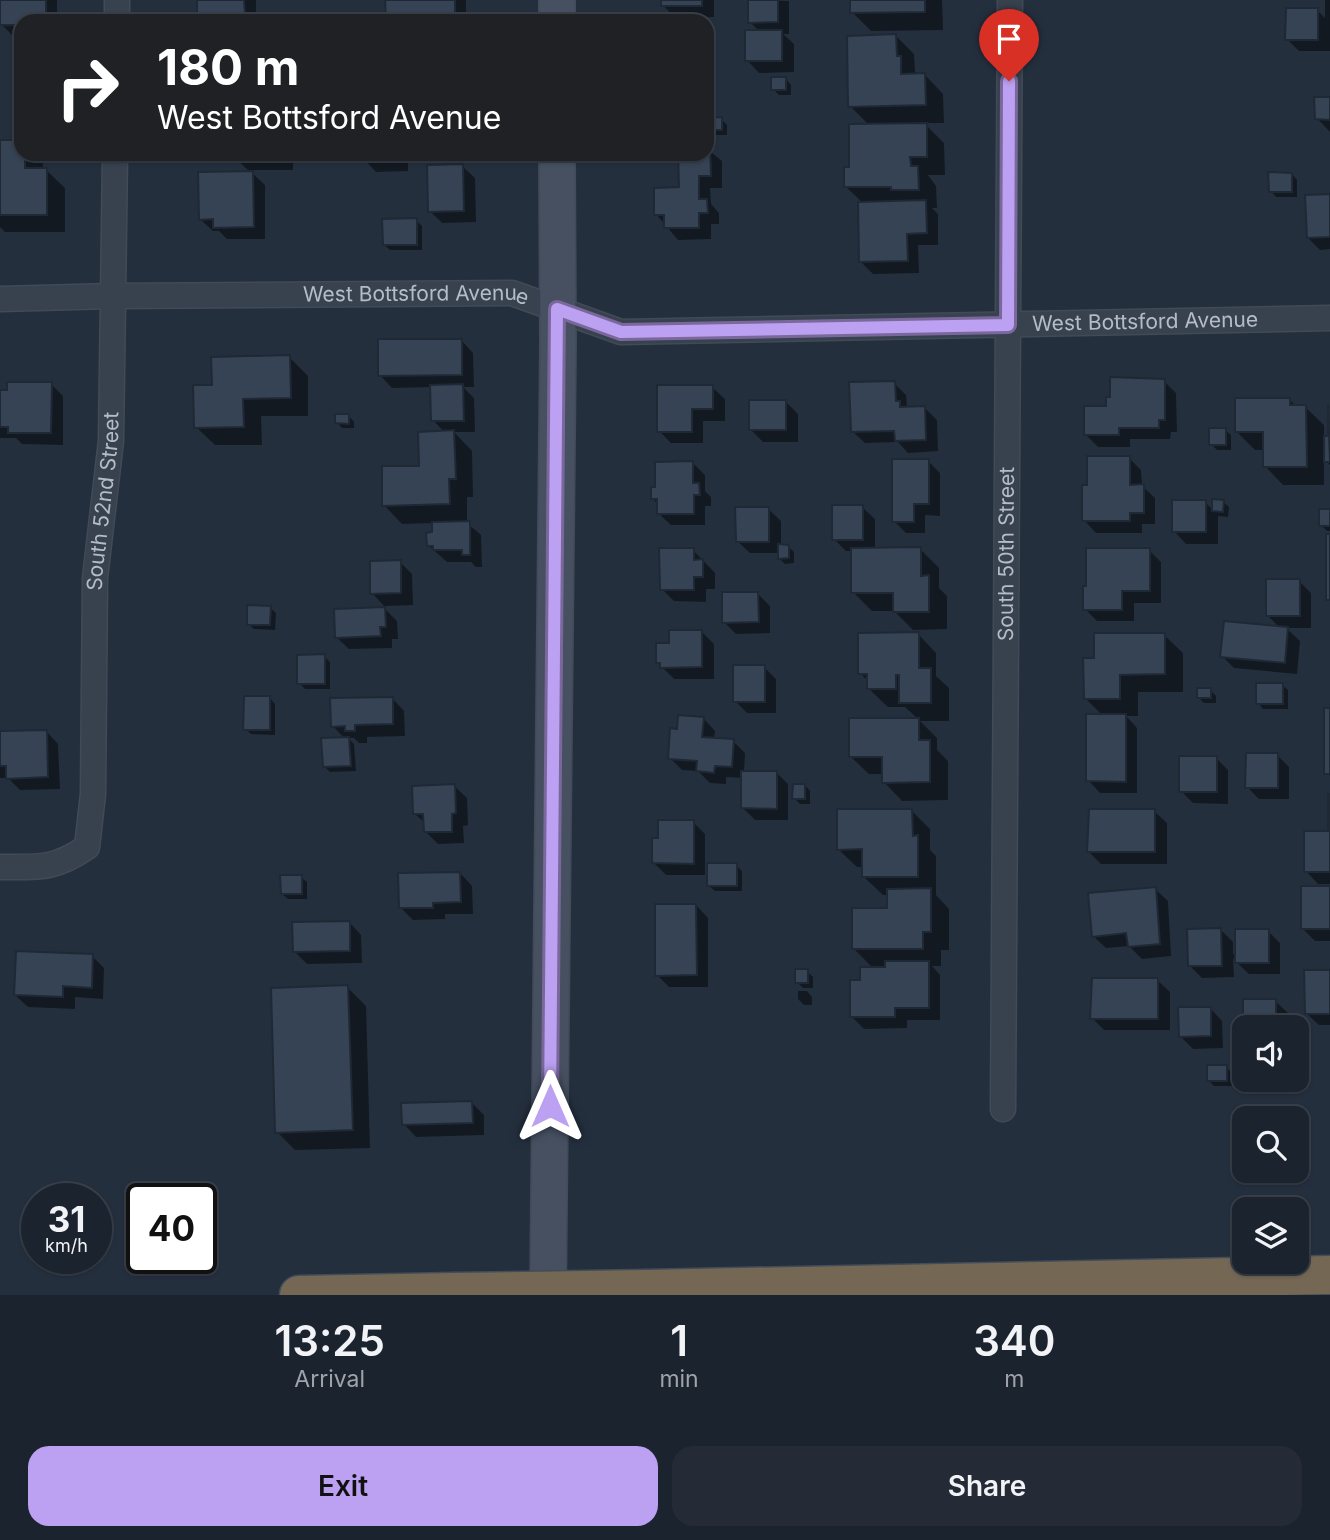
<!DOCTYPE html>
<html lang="en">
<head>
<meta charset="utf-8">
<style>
	:root { --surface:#1b232e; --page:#242b36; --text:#f1f3f6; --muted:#a0a4aa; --line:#39404a; --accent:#bca0f2 }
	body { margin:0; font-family:Inter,sans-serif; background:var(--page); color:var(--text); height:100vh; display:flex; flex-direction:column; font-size:26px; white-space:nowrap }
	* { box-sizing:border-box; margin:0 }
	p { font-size:23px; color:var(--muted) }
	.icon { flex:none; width:38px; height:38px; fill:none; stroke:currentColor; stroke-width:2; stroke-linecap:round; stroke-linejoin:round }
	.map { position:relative; height:1295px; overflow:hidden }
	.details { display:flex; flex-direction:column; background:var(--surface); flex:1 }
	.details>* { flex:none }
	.top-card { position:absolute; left:14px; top:14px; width:700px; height:147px; border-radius:21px; box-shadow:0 2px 5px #0004,0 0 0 2px var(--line); background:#202124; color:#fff; overflow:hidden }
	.buttons { position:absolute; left:1232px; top:1015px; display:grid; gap:14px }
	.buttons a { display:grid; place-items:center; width:77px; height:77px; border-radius:14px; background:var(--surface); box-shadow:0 2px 5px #0004,0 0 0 2px var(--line); font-size:35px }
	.speed { position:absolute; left:21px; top:1183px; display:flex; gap:14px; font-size:35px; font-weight:700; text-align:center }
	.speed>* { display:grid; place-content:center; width:91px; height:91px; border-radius:50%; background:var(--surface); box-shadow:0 2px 5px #0004,0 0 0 2px var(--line); line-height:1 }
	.speed small { font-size:18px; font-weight:400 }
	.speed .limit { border:4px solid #111; border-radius:10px; background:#fff; color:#111 }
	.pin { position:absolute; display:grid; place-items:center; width:60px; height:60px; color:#fff; margin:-72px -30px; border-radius:50% 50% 50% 0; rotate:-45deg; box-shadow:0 0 7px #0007 }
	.pin .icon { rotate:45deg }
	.me { position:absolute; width:77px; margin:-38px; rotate:0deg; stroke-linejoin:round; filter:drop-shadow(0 0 5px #0008) }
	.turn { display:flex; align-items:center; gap:24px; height:147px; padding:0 28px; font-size:32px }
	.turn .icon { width:91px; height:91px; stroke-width:2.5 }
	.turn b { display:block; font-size:49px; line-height:60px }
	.eta { display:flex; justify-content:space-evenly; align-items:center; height:119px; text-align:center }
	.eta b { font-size:42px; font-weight:600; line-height:49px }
	.primary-button { display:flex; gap:14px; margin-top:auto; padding:14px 28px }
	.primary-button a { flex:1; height:80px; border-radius:21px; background:var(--accent); color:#111; font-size:28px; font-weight:600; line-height:80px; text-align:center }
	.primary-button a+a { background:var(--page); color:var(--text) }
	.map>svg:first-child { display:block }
</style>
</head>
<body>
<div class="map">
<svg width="1330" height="1295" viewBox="0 0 1330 1295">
	<rect width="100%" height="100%" fill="#242f3e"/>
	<g fill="#0007">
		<polygon points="1,0 57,0 57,21 21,21 21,37 13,36 1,24"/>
		<polygon points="204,0 256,0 256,21 199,21"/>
		<polygon points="387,0 466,0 466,21 388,21"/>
		<polygon points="663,0 714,0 714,17 675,18 663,5"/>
		<polygon points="750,0 789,1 789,34 783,34 794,44 794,72 759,73 747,60 760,32 750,22"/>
		<polygon points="852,0 942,0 943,30 871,31 852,12"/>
		<polygon points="1325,0 1330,0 1330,51 1299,51 1287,39 1317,10 1325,18"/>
		<polygon points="896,36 914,54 915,72 918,75 925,75 943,94 944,123 924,123 944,143 945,175 928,175 936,186 937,208 932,208 938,214 938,245 918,245 919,273 873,274 861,262 863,203 846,187 869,125 850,106"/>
		<polygon points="786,79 791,85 791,95 779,95 773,89"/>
		<polygon points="1330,99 1330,132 1317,118"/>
		<polygon points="721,119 727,125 727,135 714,135 709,130"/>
		<polygon points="21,141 21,154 37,154 43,160 43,170 46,170 65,188 65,232 5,232 0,227 0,142"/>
		<polygon points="707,149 722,161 722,188 710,188 711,204 719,213 719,224 711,224 711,239 678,240 656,214 681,189 680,154 707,154"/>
		<polygon points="231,154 293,154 293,170 249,170 265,185 265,239 227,239 219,231 213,231 200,219 251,173"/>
		<polygon points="352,154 408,154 408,171 376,172 364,159 364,154"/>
		<polygon points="462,166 475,178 476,222 442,223 430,211"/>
		<polygon points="1292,174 1297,180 1297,197 1276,197 1271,191"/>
		<polygon points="1330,196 1330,249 1320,250 1308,238"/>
		<polygon points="416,220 422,226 422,250 390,250 384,245"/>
		<polygon points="461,340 473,353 474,387 463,387 474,398 475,432 454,432 472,451 473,497 467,497 467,523 481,535 482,567 476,567 471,562 447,562 428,545 434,534 434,523 402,524 384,505 421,467 445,433 433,420 432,387 392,388 380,375"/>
		<polygon points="289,357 308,376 308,416 261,416 262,445 215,445 196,427 213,387"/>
		<polygon points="1164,381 1176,393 1177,432 1171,432 1170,439 1130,439 1130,447 1098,447 1085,434 1108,408"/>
		<polygon points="894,383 906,395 907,408 924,407 937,420 938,451 908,453 898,442 865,443 852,431"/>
		<polygon points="51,384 63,396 63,445 22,444 16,438 0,438 0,392"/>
		<polygon points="712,387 725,399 725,421 703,421 703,443 671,443 659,431"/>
		<polygon points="1290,400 1297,407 1305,407 1324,425 1324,438 1330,437 1330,465 1324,459 1324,485 1283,485 1265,466 1265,450 1255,450 1237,432"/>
		<polygon points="786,402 798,414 798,442 763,442 751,430"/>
		<polygon points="349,416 354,422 354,428 342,428 337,422"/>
		<polygon points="1225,430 1231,435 1231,450 1217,450 1211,444"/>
		<polygon points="1129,458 1141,470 1142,486 1155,498 1155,524 1142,524 1142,533 1096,533 1084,520"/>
		<polygon points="928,461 940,473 940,516 925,515 925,533 906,533 894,521"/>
		<polygon points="693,463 705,475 705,491 711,497 711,506 705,506 705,525 671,525 658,513 658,504 653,499"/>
		<polygon points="1205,502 1214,511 1223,502 1229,507 1228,517 1218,516 1218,544 1186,544 1174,531"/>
		<polygon points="862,507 875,519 875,549 920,549 939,568 939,588 947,596 947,629 913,630 894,611 872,611 853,592 853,551 846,551 834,539"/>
		<polygon points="768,509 781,521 781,546 788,546 794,552 794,563 785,564 779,558 779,553 750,553 737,541"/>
		<polygon points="1330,511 1330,531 1327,531 1321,525"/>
		<polygon points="693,550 715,573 715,589 706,589 706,602 674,601 662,589"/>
		<polygon points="1149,550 1161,562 1161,603 1134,603 1134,621 1097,621 1085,609"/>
		<polygon points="400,562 412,574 413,605 384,606 372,593"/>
		<polygon points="1299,581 1311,593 1311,628 1286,628 1300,641 1297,674 1234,668 1222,656 1280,628 1268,616"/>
		<polygon points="758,594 770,606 770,633 736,634 724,622"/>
		<polygon points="270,608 276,613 275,630 254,629 248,624"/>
		<polygon points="385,609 397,621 398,639 392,639 392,648 349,649 336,637"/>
		<polygon points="702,632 714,644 714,679 674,679 658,663 671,645"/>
		<polygon points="918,634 936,653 936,676 949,688 949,721 920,721 937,738 937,750 948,761 948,800 902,801 884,782 884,774 869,774 850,756 918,719 905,707 888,707 869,689 869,682 860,673"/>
		<polygon points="1164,635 1183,653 1183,692 1138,692 1138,716 1126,716 1137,728 1137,793 1100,793 1088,780 1103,716 1085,698"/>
		<polygon points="324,656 330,662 330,689 305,689 299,683"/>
		<polygon points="764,667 776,679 776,713 747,713 735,701"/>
		<polygon points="1282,685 1288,690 1288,709 1263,709 1258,703"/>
		<polygon points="1210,690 1216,696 1216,703 1204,703 1198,697"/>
		<polygon points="270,698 275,704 275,735 251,734 245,729"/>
		<polygon points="392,698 404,711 405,736 367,737 367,743 359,743 354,738 348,738 354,744 356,771 330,772 324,766 345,739 333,726"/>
		<polygon points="703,718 715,731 714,739 733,741 745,753 744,772 776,772 788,784 788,820 755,820 743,808 743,778 726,777 726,784 710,783 698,771 682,770 670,758 678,731"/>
		<polygon points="46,731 58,744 60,789 20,790 8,778 0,778 0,733"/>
		<polygon points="1277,755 1289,767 1289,799 1259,799 1247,787"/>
		<polygon points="1216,758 1228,770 1228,804 1193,803 1181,791"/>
		<polygon points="805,785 810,791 810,804 800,804 794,798"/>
		<polygon points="454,786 467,798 468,825 463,826 464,843 438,844 426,832 426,824 415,814"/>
		<polygon points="1330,796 1330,884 1318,884 1306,871 1330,832"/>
		<polygon points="912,811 930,829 930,850 936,856 936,895 949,909 949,950 941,950 941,966 932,966 940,975 940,1020 907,1020 907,1028 864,1029 852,1017 862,982 874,969 853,948 889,910 889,895 883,895 864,877 864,867 857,867 838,849"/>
		<polygon points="1154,811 1167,823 1167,864 1101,864 1089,852"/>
		<polygon points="693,822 705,834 705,875 666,875 654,863 660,839"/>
		<polygon points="736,865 742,871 742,891 715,891 709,886"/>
		<polygon points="460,873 472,886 473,914 445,914 445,919 413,920 401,908"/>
		<polygon points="301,877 307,882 307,899 288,899 282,894"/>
		<polygon points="1330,888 1330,941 1315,941 1303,929"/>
		<polygon points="1155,889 1168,901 1171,956 1142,959 1129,946 1106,948 1093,936"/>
		<polygon points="696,905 708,918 708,987 669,987 657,975"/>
		<polygon points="349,922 361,935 362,963 307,964 295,952"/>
		<polygon points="1221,930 1233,942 1233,954 1237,954 1268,931 1280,943 1280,974 1249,974 1233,959 1234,977 1202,978 1190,966"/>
		<polygon points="92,956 104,968 103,999 75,997 75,1009 28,1007 15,995"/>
		<polygon points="807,971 813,977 813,988 803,988 797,982"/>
		<polygon points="1330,972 1330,1025 1319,1025 1306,1013"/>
		<polygon points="1157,980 1170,992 1170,1030 1104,1030 1092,1018"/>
		<polygon points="347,987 366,1006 370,1148 295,1150 277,1132"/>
		<polygon points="798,991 807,991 812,997 812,1005 804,1005 798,999"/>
		<polygon points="1244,1001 1275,1001 1288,1013 1288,1027 1244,1027"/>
		<polygon points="1210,1008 1222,1021 1223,1048 1193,1049 1181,1037"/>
		<polygon points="1226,1067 1231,1072 1244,1072 1244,1080 1250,1080 1250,1086 1239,1086 1232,1079 1232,1086 1214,1086 1209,1081"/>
		<polygon points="472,1103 484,1115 484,1135 416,1137 404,1124"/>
	</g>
	<g fill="#364354" stroke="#1f2835" stroke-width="2">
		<polygon points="0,0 46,0 46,21 21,21 21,25 0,25"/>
		<polygon points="197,0 244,0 245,13 248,13 248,21 197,21"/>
		<polygon points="385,0 455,0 455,18 431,19 431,21 386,21"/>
		<rect x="661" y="0" width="41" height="6"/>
		<polygon points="748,0 778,0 778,22 748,23"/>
		<polygon points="850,0 925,0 925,12 850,13"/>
		<polygon points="1286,8 1318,8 1318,40 1285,40"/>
		<rect x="745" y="30" width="37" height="31"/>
		<polygon points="896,34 897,56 901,56 901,74 925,73 926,105 848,107 847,36"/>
		<rect x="771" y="77" width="15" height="13"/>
		<polygon points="1314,97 1330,97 1330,120 1315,119"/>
		<polygon points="722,117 722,130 707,130 707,118"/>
		<polygon points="927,123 927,157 910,157 911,166 918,166 919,190 891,190 891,187 844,187 844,167 849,167 849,124"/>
		<polygon points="0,140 21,140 21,154 25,154 25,168 47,168 47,215 0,215"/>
		<polygon points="707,147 710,147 711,176 699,176 699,199 707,199 708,213 699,213 699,228 664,228 664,215 654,215 654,188 679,187 678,154 707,154"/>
		<polygon points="362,154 397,154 397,159 362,160"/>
		<polygon points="463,164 464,211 428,212 427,165"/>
		<polygon points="253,171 254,227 213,228 213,219 199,220 198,172"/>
		<polygon points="1268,172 1292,173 1292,192 1269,192"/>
		<polygon points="1330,194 1330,237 1307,238 1305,195"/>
		<polygon points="926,200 927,233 907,234 908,261 859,262 858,202"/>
		<polygon points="417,218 417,245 383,245 382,219"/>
		<polygon points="378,339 462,339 462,375 378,376"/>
		<polygon points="290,355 291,398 243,399 244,427 194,428 193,385 212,385 211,357"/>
		<polygon points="1110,377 1165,379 1165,420 1159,420 1159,428 1119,428 1119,435 1084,435 1084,406 1106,406 1106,397 1110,397"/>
		<polygon points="895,381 896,401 900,401 900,407 925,406 926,440 895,441 894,431 851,432 849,382"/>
		<polygon points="7,382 52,382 51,433 8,433 8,427 0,427 0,390 7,390"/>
		<polygon points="463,384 464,421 431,421 430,385"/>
		<polygon points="657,385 713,385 713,409 692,409 692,432 657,432"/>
		<polygon points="1235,398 1290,398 1290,405 1306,405 1307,467 1263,467 1263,432 1235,432"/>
		<rect x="749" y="400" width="37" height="30"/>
		<polygon points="1328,404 1330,462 1324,462 1324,436 1328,436"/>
		<polygon points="335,414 349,414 349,424 335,423"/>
		<rect x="1209" y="428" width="17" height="17"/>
		<polygon points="454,430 456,479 449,479 450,504 382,506 382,466 419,466 418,432"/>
		<polygon points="1087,456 1130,456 1130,485 1144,484 1144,513 1130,513 1130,521 1082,521 1082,485 1087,485"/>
		<polygon points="892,459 929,459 929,504 914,504 914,522 892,522"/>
		<polygon points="693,461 693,483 699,483 700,495 694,495 694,514 657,514 657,499 651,499 651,487 655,487 655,462"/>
		<polygon points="1212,499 1224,500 1223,512 1212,511"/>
		<rect x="1172" y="500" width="34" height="32"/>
		<rect x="832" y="505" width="31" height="35"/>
		<polygon points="735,507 769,507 769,542 736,542"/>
		<rect x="1319" y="509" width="11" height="17"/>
		<polygon points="470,521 470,555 462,555 462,550 433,550 433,546 427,546 426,533 432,532 432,522"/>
		<rect x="1326" y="534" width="4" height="66"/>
		<polygon points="778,544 789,545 789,558 778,559"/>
		<polygon points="921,547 921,576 929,575 929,612 893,612 893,593 851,593 851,548"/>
		<polygon points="659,548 694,548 694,560 703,559 703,577 694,577 694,590 660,590"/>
		<polygon points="1086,548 1150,548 1150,591 1122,591 1122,610 1083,610 1083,586 1086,586"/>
		<polygon points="401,560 401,593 370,594 370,561"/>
		<rect x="1266" y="579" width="34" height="37"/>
		<polygon points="722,592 758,592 759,622 722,623"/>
		<polygon points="247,605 271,606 270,625 247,625"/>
		<polygon points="385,607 386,627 380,627 381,636 335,638 334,609"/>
		<polygon points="1224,621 1288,627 1285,663 1220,657"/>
		<polygon points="669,630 702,630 702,667 660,668 660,663 656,663 656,643 669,643"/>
		<polygon points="919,632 919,668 931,668 931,703 899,703 899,675 896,675 896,689 867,689 867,674 858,674 858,633"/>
		<polygon points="1094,633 1165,633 1165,674 1120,675 1120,699 1084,699 1083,658 1094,658"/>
		<polygon points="325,654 325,684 297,684 297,655"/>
		<rect x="733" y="665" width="32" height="37"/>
		<rect x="1256" y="683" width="27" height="21"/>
		<rect x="1197" y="688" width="14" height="10"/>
		<polygon points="244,696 270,696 270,730 243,730"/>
		<polygon points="393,697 393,724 355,725 355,731 345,731 345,726 331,727 330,698"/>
		<rect x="1324" y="708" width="6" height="66"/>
		<polygon points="1086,714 1126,714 1126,782 1086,781"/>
		<polygon points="678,715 704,717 702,737 734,739 732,767 715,766 714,773 696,771 697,761 668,759 670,728 677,729"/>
		<polygon points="849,718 919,718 919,740 930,740 930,782 882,783 882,757 849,757"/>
		<polygon points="47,730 48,777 6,779 6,766 0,766 0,731"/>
		<polygon points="349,737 351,766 323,767 321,738"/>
		<polygon points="1246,753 1278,753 1278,788 1245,788"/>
		<rect x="1179" y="756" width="38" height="36"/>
		<polygon points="741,771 777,771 777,809 741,808"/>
		<polygon points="455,784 456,813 452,814 452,832 424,832 423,814 413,814 412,786"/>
		<polygon points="793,784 805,784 805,799 792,799"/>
		<polygon points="1328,794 1330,794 1330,872 1304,872 1304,831 1328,831"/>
		<polygon points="837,809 912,809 913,836 918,835 918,877 862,877 862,849 837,850"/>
		<polygon points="1089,809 1155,809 1155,852 1087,852"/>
		<polygon points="658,820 694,820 694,864 652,863 652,838 658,838"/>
		<rect x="707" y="863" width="30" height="23"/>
		<polygon points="460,872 461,902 433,903 433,908 399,908 398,873"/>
		<polygon points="280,875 302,875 302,894 281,894"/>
		<rect x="1301" y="886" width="29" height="43"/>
		<polygon points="1156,887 1160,944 1128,947 1126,933 1092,937 1088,893"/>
		<polygon points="931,888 931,932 923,932 923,949 852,949 852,908 887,908 887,889"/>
		<polygon points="655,904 696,904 697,975 655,976"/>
		<polygon points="350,921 350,951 293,952 292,922"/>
		<polygon points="1221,928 1222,966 1188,966 1187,929"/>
		<rect x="1235" y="929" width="34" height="34"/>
		<polygon points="16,951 93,954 92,988 63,986 63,997 14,995"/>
		<polygon points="885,961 929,961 929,1008 895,1008 895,1017 850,1017 850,980 860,980 860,967 885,967"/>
		<rect x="795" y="969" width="13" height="14"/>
		<polygon points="1304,970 1330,970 1330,1014 1305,1014"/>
		<polygon points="1092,978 1158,978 1158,1019 1090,1019"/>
		<polygon points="348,985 353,1130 275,1133 271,988"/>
		<polygon points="1243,999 1276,999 1276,1027 1244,1027 1243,1033"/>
		<polygon points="1178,1007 1211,1007 1211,1036 1179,1037"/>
		<rect x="1207" y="1065" width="20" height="16"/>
		<polygon points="1232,1070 1244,1070 1245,1081 1232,1081"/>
		<polygon points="472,1101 473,1123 402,1125 401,1103"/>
	</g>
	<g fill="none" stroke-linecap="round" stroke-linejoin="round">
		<g stroke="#414a57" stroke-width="27">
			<g id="street">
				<polyline points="117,21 117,0"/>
				<path id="s1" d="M0,299L113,296L512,293L621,332L1330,318"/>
				<path id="s2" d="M0,867C38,867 54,870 87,847L93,794L95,578L111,441L115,154"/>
				<path id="s3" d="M1003,1109L1010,0"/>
			</g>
		</g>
		<g stroke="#414a57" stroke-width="38">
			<g id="secondary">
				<polyline points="557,21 557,0"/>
				<polyline points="548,1295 558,343 557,154"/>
			</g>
		</g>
		<g stroke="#434c59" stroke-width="41">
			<g id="highway">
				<polyline points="647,1289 1330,1275"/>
				<polyline points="299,1295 454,1292"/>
			</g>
		</g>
		<use href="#street" stroke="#38414e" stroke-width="24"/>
		<use href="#secondary" stroke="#465061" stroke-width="35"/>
		<use href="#highway" stroke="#746855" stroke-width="38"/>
		<g stroke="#434c59" stroke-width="41" stroke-linecap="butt">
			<polyline id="highway-bridge" points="454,1292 647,1289"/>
		</g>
		<use href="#highway-bridge" stroke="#746855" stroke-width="38"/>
	</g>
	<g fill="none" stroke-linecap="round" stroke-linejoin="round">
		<g stroke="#7a689d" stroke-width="18">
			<polyline id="route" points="550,1106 557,309 621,332 1008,325 1009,81"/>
		</g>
		<use href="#route" stroke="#bca0f2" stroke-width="12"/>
	</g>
	<g text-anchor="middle" stroke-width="7" stroke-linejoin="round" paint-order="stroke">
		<g font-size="21" fill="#b4bcc9" stroke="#1d2633">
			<text dy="7" stroke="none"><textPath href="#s1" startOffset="416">West Bottsford Avenue</textPath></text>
			<text dy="7" stroke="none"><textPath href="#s1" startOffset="1152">West Bottsford Avenue</textPath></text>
			<text dy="7" stroke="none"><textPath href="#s2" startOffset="438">South 52nd Street</textPath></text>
			<text dy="7" stroke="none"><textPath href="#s3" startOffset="555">South 50th Street</textPath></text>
		</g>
	</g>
</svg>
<div class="buttons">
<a><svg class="icon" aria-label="sound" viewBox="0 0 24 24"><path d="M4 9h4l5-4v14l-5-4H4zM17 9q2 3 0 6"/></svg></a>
<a><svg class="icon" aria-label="search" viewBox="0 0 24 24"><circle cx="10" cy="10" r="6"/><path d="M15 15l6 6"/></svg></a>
<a><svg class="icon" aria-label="layers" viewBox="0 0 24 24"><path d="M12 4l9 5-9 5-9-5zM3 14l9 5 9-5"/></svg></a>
</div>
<div class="speed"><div>31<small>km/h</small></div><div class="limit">40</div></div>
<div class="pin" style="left:1009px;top:81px;background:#d93025"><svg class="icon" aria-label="arrive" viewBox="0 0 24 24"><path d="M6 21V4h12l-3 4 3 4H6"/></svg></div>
<svg class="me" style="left:550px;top:1106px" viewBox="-20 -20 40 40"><path d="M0-17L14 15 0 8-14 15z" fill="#bca0f2" stroke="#fff" stroke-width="4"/></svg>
<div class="top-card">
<div class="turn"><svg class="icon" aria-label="right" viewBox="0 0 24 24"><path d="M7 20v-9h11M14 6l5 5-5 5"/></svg><div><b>180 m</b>West Bottsford Avenue</div></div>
</div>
</div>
<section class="details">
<div class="eta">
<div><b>13:25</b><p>Arrival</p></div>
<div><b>1</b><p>min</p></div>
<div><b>340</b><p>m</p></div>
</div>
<div class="primary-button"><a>Exit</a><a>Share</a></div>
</section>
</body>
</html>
